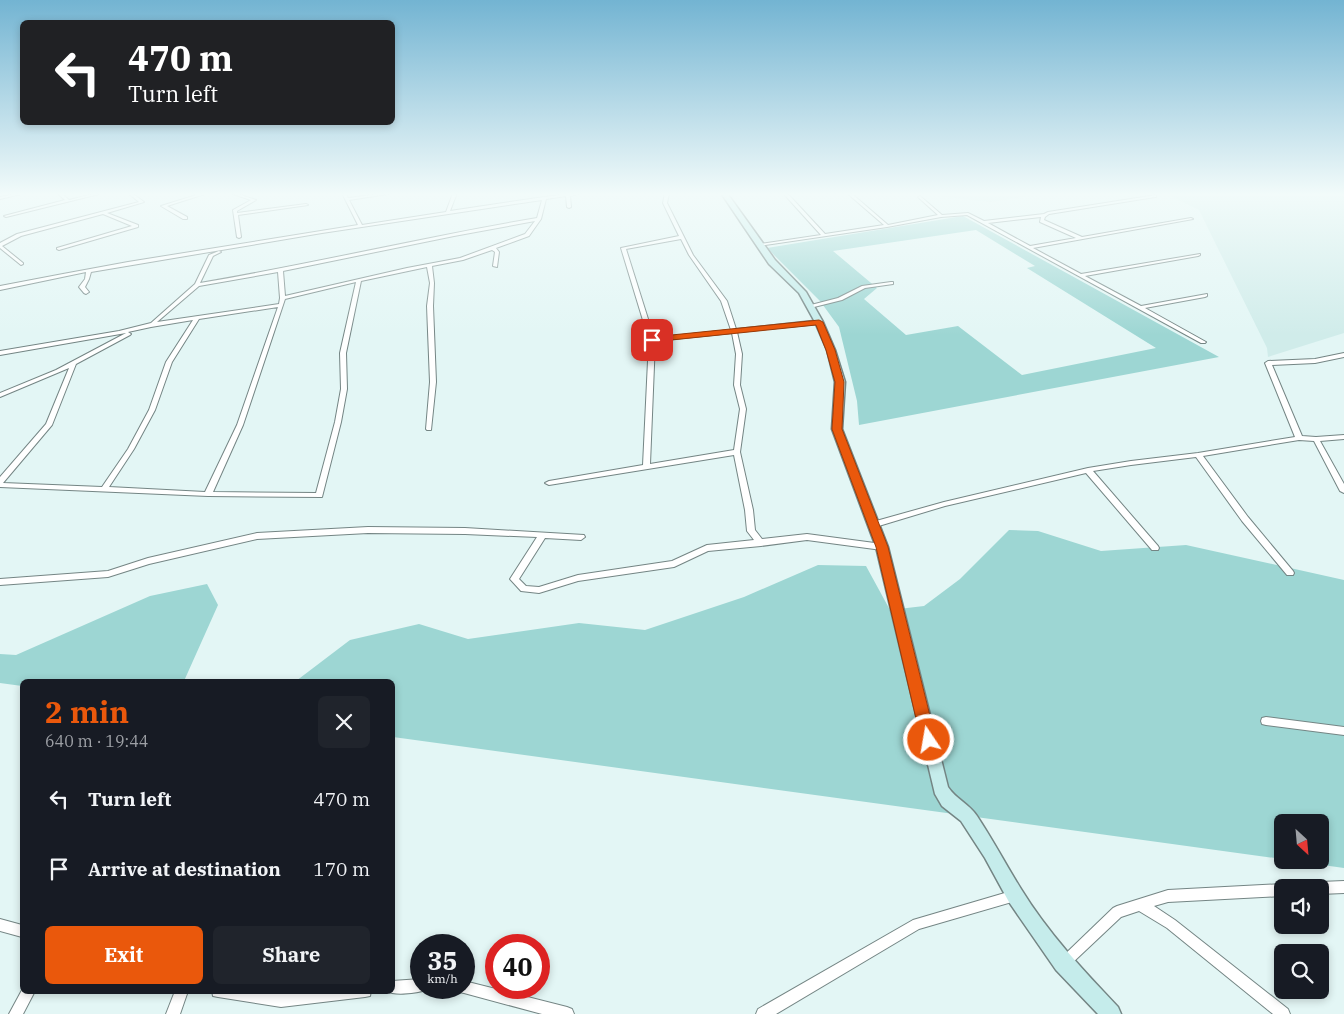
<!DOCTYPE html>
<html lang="en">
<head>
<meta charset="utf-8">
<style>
	:root { --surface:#171b24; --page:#20242c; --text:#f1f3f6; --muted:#9ea1a6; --accent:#ea580c }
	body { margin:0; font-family:"IBM Plex Serif",serif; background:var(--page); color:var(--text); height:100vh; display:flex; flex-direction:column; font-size:19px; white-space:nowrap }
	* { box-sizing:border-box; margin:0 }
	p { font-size:16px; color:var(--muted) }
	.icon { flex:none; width:28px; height:28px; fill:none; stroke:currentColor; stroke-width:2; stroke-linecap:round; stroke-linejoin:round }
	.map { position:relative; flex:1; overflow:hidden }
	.side { position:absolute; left:20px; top:679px; width:375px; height:315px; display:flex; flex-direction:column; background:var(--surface); border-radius:8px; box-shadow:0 2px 8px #0003 }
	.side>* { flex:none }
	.top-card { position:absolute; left:20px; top:20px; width:375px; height:105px; border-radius:8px; box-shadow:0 2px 8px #0003; background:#202124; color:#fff; overflow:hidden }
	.needle { width:32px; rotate:154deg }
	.fabs { position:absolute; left:1274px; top:814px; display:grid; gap:10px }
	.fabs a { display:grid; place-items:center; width:55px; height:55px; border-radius:8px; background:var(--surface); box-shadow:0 2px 8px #0003; font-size:25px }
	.speed { position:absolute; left:410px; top:934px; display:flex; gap:10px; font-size:25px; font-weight:700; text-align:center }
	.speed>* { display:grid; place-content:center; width:65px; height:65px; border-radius:50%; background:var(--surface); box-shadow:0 2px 8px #0003; line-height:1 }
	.speed small { font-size:12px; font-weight:400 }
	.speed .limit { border:8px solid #d22; background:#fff; color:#111 }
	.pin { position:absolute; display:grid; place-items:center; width:42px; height:42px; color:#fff; margin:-21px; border-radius:10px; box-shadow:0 2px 8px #0006 }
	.me { position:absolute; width:55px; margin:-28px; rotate:348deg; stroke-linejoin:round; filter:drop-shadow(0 0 4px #0008) }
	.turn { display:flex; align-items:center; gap:18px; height:105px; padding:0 25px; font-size:22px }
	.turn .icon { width:65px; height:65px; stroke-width:2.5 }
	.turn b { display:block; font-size:35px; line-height:42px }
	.round { display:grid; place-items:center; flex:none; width:52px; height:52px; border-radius:8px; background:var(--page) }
	.headline { display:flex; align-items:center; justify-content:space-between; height:85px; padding:0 25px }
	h1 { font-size:30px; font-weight:800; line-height:38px; color:var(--accent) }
	.cta { display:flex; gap:10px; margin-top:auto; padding:10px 25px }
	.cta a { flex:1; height:58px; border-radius:8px; background:var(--accent); color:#fff; font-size:20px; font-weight:800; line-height:58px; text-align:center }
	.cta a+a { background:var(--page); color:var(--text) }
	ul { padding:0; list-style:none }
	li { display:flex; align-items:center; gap:15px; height:70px; padding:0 25px }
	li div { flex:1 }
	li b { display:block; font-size:19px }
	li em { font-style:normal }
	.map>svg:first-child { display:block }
</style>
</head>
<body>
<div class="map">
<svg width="1344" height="1014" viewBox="0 0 1344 1014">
	<rect width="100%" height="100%" fill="#e3f6f5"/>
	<g fill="#d0ecea">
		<polygon points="908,193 1048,193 991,202"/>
		<polygon points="1164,193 1344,193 1344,333 1268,357 1267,348 1199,210"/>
	</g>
	<g fill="#9dd6d3" fill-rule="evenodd">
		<path d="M963,216L1219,357L859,425L857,401L839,327L820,301L767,248ZM976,230L1035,266L1027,268L1156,348L1022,375L958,326L906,335L864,299L877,288L833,251Z"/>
		<polygon points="1009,530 1038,531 1101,551 1186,545 1344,580 1344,868 1287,860 1320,860 1320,822 1282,822 1282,859 393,737 392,681 296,681 350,640 419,624 468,639 579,623 645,630 744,597 818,565 866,566 890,610 924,606 960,579"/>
		<polygon points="207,584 218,605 184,681 22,681 22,686 0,683 0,654 16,655 150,596"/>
	</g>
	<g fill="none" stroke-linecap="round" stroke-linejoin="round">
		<g stroke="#748584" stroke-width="2">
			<g id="street">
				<polygon points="19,193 25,193 0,199 0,197"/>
				<polygon points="57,193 61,193 69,200 97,193 103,193 6,217 4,216 65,200"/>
				<polygon points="128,193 132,193 144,202 107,213 138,225 138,227 59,250 57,249 57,248 132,226 103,214 21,236 2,246 23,263 23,264 21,265 0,248 0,243 17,234 139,202"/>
				<polygon points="203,193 208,193 167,206 187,217 187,219 183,219 161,206"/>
				<polygon points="230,193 235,193 256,200 237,211 237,213 306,204 308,205 238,215 241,237 239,238 237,237 233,210 251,200"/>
				<path d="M342,193H346L348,198L386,193H394L349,200L362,225L446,212L453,193H457L450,211L544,197L575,193H583L570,196L571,207L569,208L567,207L566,196L546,199L541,219L529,236L496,248L499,252L497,267L493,266L495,252L492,250L463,260L432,266L434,283L433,306L436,382L431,430H427L426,429L430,382L427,306L430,283L427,267L361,281L346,353L347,389L341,422L322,497L208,496L0,487V477L46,424L69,368L0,397V393L56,370L126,333L0,355V351L119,331L151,323L195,284L209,255L219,251L221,252L213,256L200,283C313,264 424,237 537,218L542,200L322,233L91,272L89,279L85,287L89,292L86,294L84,293L79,287L85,279L86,272L0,290V286L63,274L128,262L358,225ZM535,221L525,234L460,258L407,268L285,296L283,271L454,236ZM278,272L280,298L279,304L157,322L199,286ZM356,282L340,353L341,389L335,422L316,493L213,492L243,425L285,299ZM278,307L237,425L205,492L109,487L134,449L155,410L172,362L199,319ZM193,320L166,362L149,410L128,449L102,487L3,483L52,425L76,364L130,335L131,334L128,332L151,327Z"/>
				<path d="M665,193H669L667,203L693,255L727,301L736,329L819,320L822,322L819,324L737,332L742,354L740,385L746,409L740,452L753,510L755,530L762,539L807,534L882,544L885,545L886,547L885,549L882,550L807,540L761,546L708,551L674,567L578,581L539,593L521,591L510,579L537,537L465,534L368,533L257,539L149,564L108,577L0,585V579L108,571L148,558L257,533L368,527L465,528L584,535L585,537L581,540L545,538L519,579L526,586L539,587L578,575L672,561L707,545L754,540L747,531L745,510L734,455L549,485L545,483L549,481L643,465L649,340L621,248L679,236L663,203ZM681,239L689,255L721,301L731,330L654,338L626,249ZM732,333L736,354L734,385L740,409L734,450L650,464L655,341Z"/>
				<path d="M783,193H787L825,234L884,225L847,193H851L888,225L938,215L919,198L918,197L920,196L942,215L968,213L984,221L1044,214L1048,212L1156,195V197H1155L1049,214L1045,217L1044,220L1082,237L1191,218L1193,219L1033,248L1081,274L1200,254V255L1198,256L1085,276L1141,306L1207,294V296L1205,297L1145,308L1206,342L1205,343H1201L967,215L941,217L887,227L758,246V244H760L821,235ZM1041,217L1040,222L1076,238L1030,246L988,223Z"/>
				<polygon points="891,282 893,282 893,284 865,288 842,300 810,308 807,306 838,298 862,286"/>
				<polygon points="1344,353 1344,357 1315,363 1272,365 1302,436 1316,437 1344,435 1344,439 1320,441 1344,484 1344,493 1340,491 1314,441 1299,440 1203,456 1248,517 1293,571 1294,573 1293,575 1287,575 1242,521 1196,457 1131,465 1093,471 1158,546 1159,548 1158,550 1152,550 1086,473 945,506 872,528 868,525 869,523 944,502 1088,468 1131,461 1198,453 1295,437 1265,363 1268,361 1315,359"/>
				<polygon points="1266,717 1344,727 1344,735 1266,725 1262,724 1261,721 1262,718"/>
				<polygon points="1344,881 1344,893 1320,894 1320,888 1314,888 1316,884 1320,882"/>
				<polygon points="1282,884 1286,886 1287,888 1282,888 1282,896 1168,902 1154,906 1175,920 1288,1009 1290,1014 1273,1014 1167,928 1139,911 1121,917 1069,966 1065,968 1061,966 1059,962 1061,958 1113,908 1117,906 1168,890"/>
				<polygon points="1015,890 1019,892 1021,896 1019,900 919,929 776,1014 756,1014 758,1009 913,920"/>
				<polygon points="0,919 22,925 22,937 0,931"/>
				<path d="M421,979V988H426V990C417,993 394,996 387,991H392V981Z"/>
				<polygon points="464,981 567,1007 572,1009 574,1014 542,1014 464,993 459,992 458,988 464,988"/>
				<polygon points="22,990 22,991 35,991 23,1014 9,1014"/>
				<polygon points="175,991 188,991 180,1014 166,1014"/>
				<polygon points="212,991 265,991 281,993 302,991 371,991 370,996 365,997 281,1007 218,997 213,996"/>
			</g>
		</g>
		<g stroke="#748584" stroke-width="3">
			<path id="secondary" d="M721,193H727L775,260L806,292L823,322L835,350L845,382L842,429L888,547L948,787C956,799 969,804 977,816C993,840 1006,865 1021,889C1048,933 1083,970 1118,1007L1121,1014H1098L1056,970L1009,902L985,858L961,821L942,806L935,794L876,547L832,429L835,382L827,350L815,322L799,293L769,264Z"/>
		</g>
		<use href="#street" fill="#fff" fill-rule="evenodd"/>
		<use href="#secondary" fill="#c5eceb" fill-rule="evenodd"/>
	</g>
	<linearGradient id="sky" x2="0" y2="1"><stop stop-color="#73b4d2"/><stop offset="0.58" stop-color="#f2fbfa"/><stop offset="1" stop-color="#f2fbfa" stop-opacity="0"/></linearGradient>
	<rect width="1344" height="335" fill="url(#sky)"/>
	<polygon fill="#ea580c" stroke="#983908" points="819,320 823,322 835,350 844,382 842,429 888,547 936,740 934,745 929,747 923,745 921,740 876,547 832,429 835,382 826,350 816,325 652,342 648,340 652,337"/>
</svg>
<div class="fabs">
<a><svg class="needle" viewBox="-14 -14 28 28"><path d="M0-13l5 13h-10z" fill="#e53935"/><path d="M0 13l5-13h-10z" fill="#9ea1a6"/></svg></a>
<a><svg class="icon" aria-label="sound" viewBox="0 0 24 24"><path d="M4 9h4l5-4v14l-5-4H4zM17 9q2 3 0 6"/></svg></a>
<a><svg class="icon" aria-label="search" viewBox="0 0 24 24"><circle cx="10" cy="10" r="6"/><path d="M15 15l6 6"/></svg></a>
</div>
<div class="speed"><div>35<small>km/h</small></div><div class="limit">40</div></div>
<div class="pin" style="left:652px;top:340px;background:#d93025"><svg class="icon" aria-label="arrive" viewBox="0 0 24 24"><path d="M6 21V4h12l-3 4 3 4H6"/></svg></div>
<svg class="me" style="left:929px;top:740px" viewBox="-20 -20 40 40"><circle r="17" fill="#ea580c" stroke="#fff" stroke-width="3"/><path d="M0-11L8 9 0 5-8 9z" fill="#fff"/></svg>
<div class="top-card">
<div class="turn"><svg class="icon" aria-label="left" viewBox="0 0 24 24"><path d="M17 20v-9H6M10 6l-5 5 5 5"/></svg><div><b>470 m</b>Turn left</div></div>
</div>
<section class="side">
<div class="headline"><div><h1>2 min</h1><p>640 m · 19:44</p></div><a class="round"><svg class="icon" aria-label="close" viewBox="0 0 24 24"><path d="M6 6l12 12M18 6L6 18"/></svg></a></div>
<ul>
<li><svg class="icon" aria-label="left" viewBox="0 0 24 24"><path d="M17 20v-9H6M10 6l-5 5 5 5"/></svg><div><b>Turn left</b></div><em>470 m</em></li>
<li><svg class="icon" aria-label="arrive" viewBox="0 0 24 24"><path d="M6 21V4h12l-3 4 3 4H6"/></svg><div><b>Arrive at destination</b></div><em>170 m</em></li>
</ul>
<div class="cta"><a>Exit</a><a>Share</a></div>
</section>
</div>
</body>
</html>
